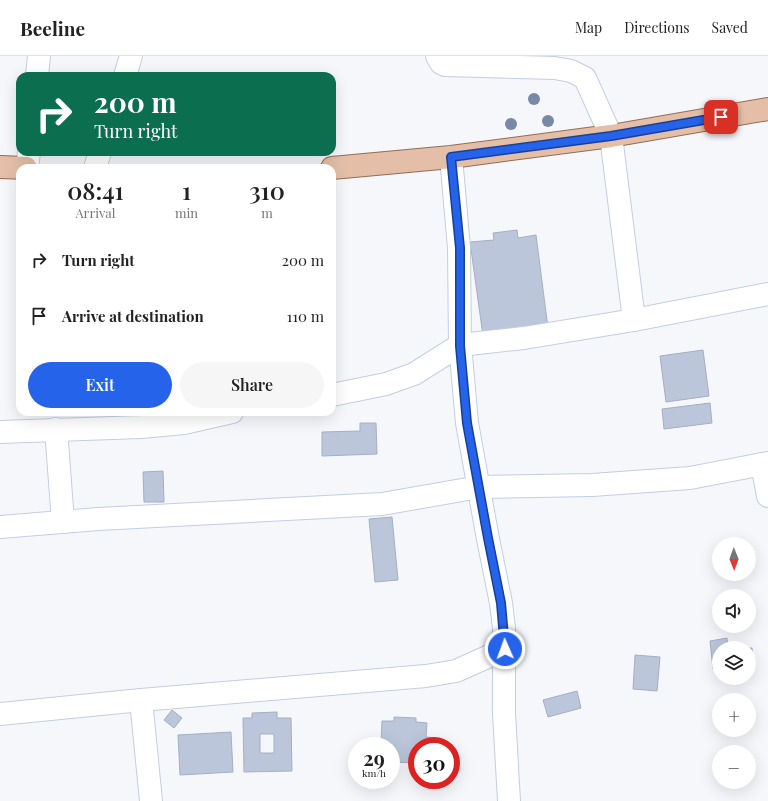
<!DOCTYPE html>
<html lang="en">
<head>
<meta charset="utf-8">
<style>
	:root { --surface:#fff; --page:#f6f6f6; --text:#222; --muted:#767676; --line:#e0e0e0; --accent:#2563eb }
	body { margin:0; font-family:"Playfair Display",serif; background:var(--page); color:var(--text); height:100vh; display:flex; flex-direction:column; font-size:15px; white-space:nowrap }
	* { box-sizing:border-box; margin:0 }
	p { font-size:13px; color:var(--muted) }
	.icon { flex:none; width:22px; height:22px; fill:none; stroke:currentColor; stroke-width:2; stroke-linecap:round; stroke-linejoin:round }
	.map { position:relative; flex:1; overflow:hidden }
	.sheet { position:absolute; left:16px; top:108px; width:320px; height:252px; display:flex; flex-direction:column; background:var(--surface); border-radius:12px; box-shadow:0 4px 16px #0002 }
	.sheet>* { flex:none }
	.hud { position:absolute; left:16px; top:16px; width:320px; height:84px; border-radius:12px; box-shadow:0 4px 16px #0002; background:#0b6e4f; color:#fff; overflow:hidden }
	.needle { width:26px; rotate:179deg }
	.tools { position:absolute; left:712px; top:481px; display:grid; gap:8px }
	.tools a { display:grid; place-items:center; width:44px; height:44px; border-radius:50%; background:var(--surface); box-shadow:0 4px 16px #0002; font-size:20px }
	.speed { position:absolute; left:348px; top:681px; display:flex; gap:8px; font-size:20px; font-weight:700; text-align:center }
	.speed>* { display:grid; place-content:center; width:52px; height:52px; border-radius:50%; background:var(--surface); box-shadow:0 4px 16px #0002; line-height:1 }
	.speed small { font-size:10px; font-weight:400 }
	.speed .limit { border:6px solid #d22; background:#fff; color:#111 }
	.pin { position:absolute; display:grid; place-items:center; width:34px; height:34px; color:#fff; margin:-17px; border-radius:8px; box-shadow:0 2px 6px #0006 }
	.me { position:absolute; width:44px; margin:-22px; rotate:358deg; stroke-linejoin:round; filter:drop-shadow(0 0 3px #0008) }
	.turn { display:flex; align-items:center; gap:14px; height:84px; padding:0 12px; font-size:18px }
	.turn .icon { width:52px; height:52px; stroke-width:2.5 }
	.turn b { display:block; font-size:28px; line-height:34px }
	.eta { display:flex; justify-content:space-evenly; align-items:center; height:68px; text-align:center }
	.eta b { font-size:24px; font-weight:600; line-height:28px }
	.primary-button { display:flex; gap:8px; margin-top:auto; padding:8px 12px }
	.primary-button a { flex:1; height:46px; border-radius:24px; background:var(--accent); color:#fff; font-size:16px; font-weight:600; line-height:46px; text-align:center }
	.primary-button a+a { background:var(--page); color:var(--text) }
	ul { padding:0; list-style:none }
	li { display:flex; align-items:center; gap:12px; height:56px; padding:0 12px }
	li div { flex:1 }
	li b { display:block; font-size:15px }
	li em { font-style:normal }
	header { display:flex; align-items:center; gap:24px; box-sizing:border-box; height:56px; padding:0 20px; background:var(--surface); border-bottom:1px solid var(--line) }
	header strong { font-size:19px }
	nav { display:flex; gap:22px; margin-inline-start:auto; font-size:14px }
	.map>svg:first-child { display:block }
</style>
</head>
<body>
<header>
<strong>Beeline</strong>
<nav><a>Map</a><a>Directions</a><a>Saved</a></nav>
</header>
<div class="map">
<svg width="768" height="745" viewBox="0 0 768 745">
	<rect width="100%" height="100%" fill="#f5f7fb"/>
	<g fill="#bbc6da" stroke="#a4afc3" fill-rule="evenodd">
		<polygon points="517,174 518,182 536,179 548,272 483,280 470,186 494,184 493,177"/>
		<polygon points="703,294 709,340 666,346 660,300"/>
		<polygon points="710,347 712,367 664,373 662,353"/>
		<polygon points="360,367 376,367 377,398 322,400 322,376 360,375"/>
		<polygon points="163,415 164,446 144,446 143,416"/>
		<polygon points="392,461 398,524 375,526 369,463"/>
		<polygon points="727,582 728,592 719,592 719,612 713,613 710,585"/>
		<polygon points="746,592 752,592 753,608 749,609 749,592"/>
		<polygon points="635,599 660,601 657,635 633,633"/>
		<polygon points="577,635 581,652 548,661 543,644"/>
		<polygon points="172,654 182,662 174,672 164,664"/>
		<path d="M277,656V662H291L292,715L244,716L243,662H252V657ZM260,678H274V697H260Z"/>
		<polygon points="394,661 416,662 416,666 427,667 426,681 436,682 435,690 417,690 417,707 391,706 391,690 381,690 382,665 394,665"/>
		<polygon points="231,676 233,716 180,719 178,679"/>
	</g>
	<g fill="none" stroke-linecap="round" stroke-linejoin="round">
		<g stroke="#c3cee3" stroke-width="24">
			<g id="minor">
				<polyline points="437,0 441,7 445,9 555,12 571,15 585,22 611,80 634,264"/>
				<polyline points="37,20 39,0"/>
				<polyline points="125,20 131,0"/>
				<polyline points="451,101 459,192 460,289 467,367 488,483 501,547 504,572 504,657 509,745"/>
				<polyline points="27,112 29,96"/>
				<polyline points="95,112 100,96"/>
				<polyline points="332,339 386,328 414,318 460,289 524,282 634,264 768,238"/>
				<polyline points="56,373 63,466"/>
				<polyline points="0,376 141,371 184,367 232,356"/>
				<polyline points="762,408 768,440"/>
				<polyline points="0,471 98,463 382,448 479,431 592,429 690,422 768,407"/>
				<polyline points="141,644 151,745"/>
				<polyline points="0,658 141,644 426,620 456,615 505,593"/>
			</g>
		</g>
		<g stroke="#936c55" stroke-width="24">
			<g id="major">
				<polyline points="0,111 26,112"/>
				<polyline points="332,112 451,101 611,80 768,53"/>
			</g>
		</g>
		<use href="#minor" stroke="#fff" stroke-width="22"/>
		<use href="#major" stroke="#e4bea7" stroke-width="22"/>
	</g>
	<g fill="#7988a7">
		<circle cx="534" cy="43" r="6"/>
		<circle cx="548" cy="65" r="6"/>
		<circle cx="511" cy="68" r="6"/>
	</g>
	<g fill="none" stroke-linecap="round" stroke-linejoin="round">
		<g stroke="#184099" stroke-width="10">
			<polyline id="route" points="505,593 501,547 488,482 467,367 460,290 460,192 451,101 611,80 721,61"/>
		</g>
		<use href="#route" stroke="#2563eb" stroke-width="7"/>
	</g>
</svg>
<div class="tools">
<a><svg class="needle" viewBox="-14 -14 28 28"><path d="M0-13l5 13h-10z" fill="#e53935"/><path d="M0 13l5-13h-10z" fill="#767676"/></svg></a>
<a><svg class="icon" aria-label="sound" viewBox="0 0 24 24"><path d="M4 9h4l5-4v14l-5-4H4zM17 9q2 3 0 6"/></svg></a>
<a><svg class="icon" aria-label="layers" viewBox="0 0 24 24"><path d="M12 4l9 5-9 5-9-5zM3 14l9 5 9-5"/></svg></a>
<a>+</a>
<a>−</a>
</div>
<div class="speed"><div>29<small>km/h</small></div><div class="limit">30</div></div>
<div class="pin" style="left:721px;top:61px;background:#d93025"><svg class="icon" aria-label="arrive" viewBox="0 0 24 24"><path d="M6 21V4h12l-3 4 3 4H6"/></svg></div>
<svg class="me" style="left:505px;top:593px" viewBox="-20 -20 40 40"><circle r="17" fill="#2563eb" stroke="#fff" stroke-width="3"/><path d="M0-11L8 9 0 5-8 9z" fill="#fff"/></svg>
<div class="hud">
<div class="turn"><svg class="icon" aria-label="right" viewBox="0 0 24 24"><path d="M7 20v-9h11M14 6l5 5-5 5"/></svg><div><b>200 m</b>Turn right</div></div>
</div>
<section class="sheet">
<div class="eta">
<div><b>08:41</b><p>Arrival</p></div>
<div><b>1</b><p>min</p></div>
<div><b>310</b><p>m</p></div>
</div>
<ul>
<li><svg class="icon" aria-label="right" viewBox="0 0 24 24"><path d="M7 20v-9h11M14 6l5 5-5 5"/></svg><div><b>Turn right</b></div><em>200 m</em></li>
<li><svg class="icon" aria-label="arrive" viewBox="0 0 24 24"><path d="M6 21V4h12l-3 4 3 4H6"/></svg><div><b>Arrive at destination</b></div><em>110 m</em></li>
</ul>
<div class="primary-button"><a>Exit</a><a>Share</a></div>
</section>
</div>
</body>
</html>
